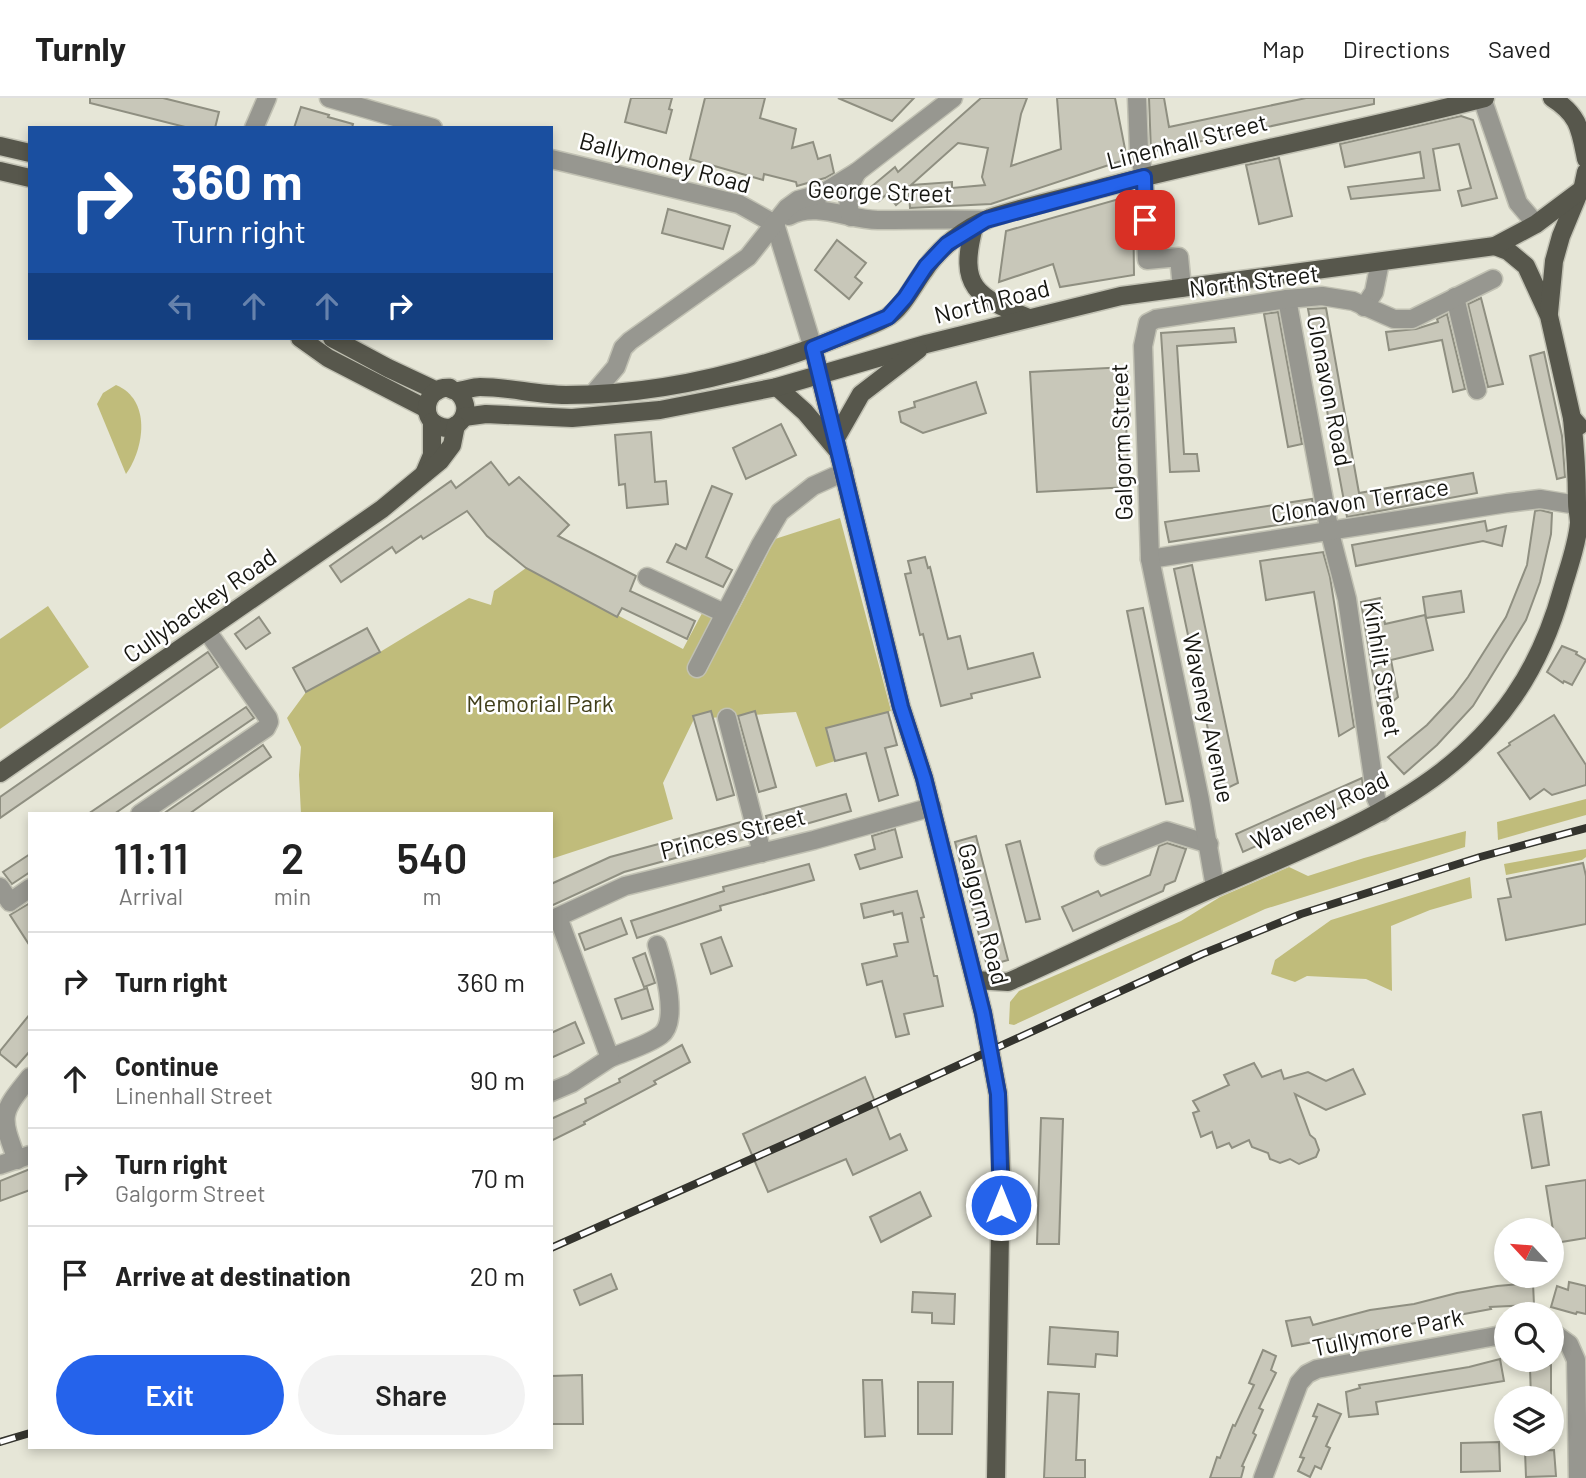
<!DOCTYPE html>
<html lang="en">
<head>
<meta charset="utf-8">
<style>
	:root { --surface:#fff; --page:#f2f2f2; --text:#222; --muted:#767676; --line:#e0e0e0; --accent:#2563eb }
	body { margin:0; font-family:Barlow,sans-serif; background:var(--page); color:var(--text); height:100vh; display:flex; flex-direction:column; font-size:26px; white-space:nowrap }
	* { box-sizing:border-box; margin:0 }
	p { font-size:23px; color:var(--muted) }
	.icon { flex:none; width:38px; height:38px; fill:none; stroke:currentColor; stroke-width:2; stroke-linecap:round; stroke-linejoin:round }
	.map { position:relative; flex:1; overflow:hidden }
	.panel { position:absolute; left:28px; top:714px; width:525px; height:637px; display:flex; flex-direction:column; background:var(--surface); border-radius:0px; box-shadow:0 4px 10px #0003 }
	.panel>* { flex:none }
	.guide { position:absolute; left:28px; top:28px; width:525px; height:214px; border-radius:0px; box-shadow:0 4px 10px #0003; background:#1a4fa0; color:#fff; overflow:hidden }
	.needle { width:46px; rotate:296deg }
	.fabs { position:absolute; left:1494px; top:1120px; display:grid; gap:14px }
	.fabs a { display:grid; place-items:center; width:70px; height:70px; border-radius:50%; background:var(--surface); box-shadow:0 4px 10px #0003; font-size:35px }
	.pin { position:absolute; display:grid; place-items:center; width:60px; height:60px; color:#fff; margin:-30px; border-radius:14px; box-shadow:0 4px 10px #0006 }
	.me { position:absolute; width:77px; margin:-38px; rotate:0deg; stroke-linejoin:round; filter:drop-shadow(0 0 5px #0008) }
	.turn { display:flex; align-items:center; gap:24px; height:147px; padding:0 28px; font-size:32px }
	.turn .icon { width:91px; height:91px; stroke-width:2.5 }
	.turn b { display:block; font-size:49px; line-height:60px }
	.lanes { display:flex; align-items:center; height:66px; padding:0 28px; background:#0003; justify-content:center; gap:35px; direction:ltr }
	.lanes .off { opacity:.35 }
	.eta { display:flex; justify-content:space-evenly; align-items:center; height:119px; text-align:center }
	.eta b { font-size:42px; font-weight:600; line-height:49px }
	.button { display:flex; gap:14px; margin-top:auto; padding:14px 28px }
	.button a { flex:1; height:80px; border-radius:42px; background:var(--accent); color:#fff; font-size:28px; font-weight:600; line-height:80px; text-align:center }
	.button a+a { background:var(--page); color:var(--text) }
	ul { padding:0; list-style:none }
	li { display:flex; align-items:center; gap:21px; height:98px; padding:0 28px; border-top:2px solid var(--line) }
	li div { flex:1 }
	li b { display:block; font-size:26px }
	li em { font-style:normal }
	header { display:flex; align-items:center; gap:42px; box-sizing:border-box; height:98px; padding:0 35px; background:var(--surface); border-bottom:2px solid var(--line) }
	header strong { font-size:33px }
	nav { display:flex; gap:38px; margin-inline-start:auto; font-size:24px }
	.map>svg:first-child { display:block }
</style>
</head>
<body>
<header>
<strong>Turnly</strong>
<nav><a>Map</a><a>Directions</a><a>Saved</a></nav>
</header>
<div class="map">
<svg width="1586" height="1380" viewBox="0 0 1586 1380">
	<rect width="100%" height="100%" fill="#e6e6d7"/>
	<g fill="#c0bc7b">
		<path d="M116,287C152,302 144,351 126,376L97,306L103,295Z"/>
		<polygon points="840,420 891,613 826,630 835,663 816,669 796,614 694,621 663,685 673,721 551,761 551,716 301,716 299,677 301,649 287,620 306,594 380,554 469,500 491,507 494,493 526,470 683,551 708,504 736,517 775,441"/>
		<polygon points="48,508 89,569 0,631 0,541"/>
		<polygon points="1586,701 1586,717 1498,742 1497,724"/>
		<polygon points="1466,733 1465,749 1265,811 1014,927 1009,926 1010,904 1019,893 1181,823 1220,799 1289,769 1308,778 1364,760"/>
		<polygon points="1586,751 1586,759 1582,762 1506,777 1504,766"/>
		<polygon points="1470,779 1472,800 1430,812 1391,828 1392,893 1366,881 1307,878 1295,884 1271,876 1275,862 1331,822"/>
	</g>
	<g fill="#c8c7b9" stroke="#8f8f81" stroke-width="2" fill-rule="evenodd">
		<polygon points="90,0 163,0 219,14 215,30 189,30 90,5"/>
		<polygon points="631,0 672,0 669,11 672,12 666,35 625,24"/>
		<polygon points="705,0 765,0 760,20 796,31 792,50 813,44 818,61 830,57 834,75 825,80 797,88 796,84 764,76 763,82 690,61"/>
		<polygon points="838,0 914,0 892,23"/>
		<path d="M981,0H1027L1021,16L1011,68L1061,51L1057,0H1115L1127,61L991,106L910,110L909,96L896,107L887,96L879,103L870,93L873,91L871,89L895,69L898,74ZM958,45L988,50L982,79L985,87L952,90V84L911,87Z"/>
		<polygon points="1149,0 1164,0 1169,29 1306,0 1374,0 1374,6 1151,54"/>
		<polygon points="301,9 329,17 328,19 353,26 352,30 294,30"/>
		<polygon points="1461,18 1473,22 1497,100 1462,108 1458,93 1471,90 1459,46 1433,51 1440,92 1351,101 1348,89 1424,80 1420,54 1345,69 1340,46"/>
		<polygon points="1279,60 1292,118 1259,126 1246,67"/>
		<polygon points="1133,97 1134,177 1060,189 1053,166 999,184 1006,133"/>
		<polygon points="668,111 730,128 723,151 662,135"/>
		<polygon points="837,142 866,165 855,179 862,185 849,201 815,172"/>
		<polygon points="1481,200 1503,286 1488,289 1468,206"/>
		<polygon points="1326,210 1359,395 1473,375 1477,395 1347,419 1308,211"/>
		<polygon points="1278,214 1302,346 1288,349 1264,216"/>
		<polygon points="1447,216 1465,291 1453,294 1442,242 1389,252 1386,234 1416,231 1438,224 1437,221"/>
		<polygon points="1234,230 1236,244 1177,248 1184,356 1197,356 1199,373 1170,374 1161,235"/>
		<polygon points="1544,254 1562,338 1565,379 1557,381 1530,258"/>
		<polygon points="1127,269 1130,323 1126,324 1129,389 1037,394 1030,274"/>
		<polygon points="976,284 986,315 923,335 901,324 899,314 915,309 914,304"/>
		<polygon points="781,326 796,357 746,381 733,350"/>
		<polygon points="651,334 655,384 666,383 668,406 627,410 625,386 619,387 615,337"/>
		<polygon points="491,364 509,387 519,379 569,427 558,438 636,478 630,493 695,523 687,541 622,510 617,519 526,470 487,438 467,413 423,441 421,438 396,455 392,449 341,484 330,468 451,383 456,390"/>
		<polygon points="712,388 732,396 706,459 732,472 723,489 667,464 676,446 686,451"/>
		<polygon points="1312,401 1316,421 1169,444 1165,424"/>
		<polygon points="1540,412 1552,415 1551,436 1540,484 1526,522 1473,608 1437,647 1404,676 1388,659 1427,627 1453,599 1468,579 1506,519 1527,467 1535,413"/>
		<polygon points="1485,423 1487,433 1506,428 1502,448 1483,443 1356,468 1352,447"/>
		<polygon points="1323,454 1330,479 1354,629 1339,638 1314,494 1266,502 1260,463"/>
		<polygon points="925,459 928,470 930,469 948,541 960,538 968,571 1033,555 1040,579 971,596 972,600 941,608 923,536 920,537 905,476 911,475 908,463"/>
		<polygon points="1192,467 1238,685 1221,693 1174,471"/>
		<polygon points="1461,493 1464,514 1426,520 1423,499"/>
		<polygon points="1380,500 1385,526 1425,517 1433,552 1391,562 1398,599 1386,609 1378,608 1361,504"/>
		<polygon points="1143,510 1183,703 1166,706 1127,513"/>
		<polygon points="259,519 270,535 246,551 235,536"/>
		<polygon points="367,530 380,554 306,594 293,570"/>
		<polygon points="1562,548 1577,554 1576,556 1586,562 1572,587 1564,583 1563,585 1547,574"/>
		<polygon points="208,554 218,569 0,720 0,699"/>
		<polygon points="246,609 254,620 114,716 88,716"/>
		<polygon points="711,613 734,697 717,702 693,618"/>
		<polygon points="755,613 776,689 759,694 738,618"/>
		<polygon points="888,614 897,647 885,650 898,697 879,703 866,655 835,663 826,630"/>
		<polygon points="1554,617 1586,667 1586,687 1552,697 1544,691 1530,701 1498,655 1510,647 1509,645"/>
		<polygon points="263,647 271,659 220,694 189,716 163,716"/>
		<polygon points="1362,680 1364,699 1243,754 1236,736"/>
		<polygon points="846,696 851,713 771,736 766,718"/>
		<polygon points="741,724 745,741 624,774 551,808 551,786 610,759"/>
		<polygon points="895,731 902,759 860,771 855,757 875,751 872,738"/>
		<polygon points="976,738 1008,862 987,868 955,744"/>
		<polygon points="1020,743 1040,821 1026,824 1006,747"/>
		<polygon points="1167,745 1186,751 1175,783 1165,787 1163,793 1073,833 1062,809 1098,793 1101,798 1150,777 1159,748"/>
		<polygon points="30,756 30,774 12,786 3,774"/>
		<polygon points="1583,765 1586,778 1586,826 1506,842 1498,801 1511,799 1507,781"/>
		<polygon points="809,766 814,782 720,808 721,812 637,840 631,823 724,793 723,789"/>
		<polygon points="917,793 924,819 921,820 934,878 937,878 943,908 904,916 909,936 896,939 882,883 867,887 862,866 897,858 894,846 908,844 902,815 894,817 893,813 864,820 861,806"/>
		<polygon points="30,805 30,848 10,817"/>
		<polygon points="621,820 627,836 585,852 579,836"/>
		<polygon points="721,839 732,868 711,876 701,846"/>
		<polygon points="645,855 655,885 644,889 633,860"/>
		<polygon points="647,890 653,911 622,921 615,901"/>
		<polygon points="30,916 30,953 16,969 0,956 0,953"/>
		<polygon points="575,924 584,945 551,960 551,935"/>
		<polygon points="682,947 690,964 654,983 656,986 584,1024 585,1026 551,1043 551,1021 586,1005 585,1001 620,984 619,981"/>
		<polygon points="1254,965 1262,979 1281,972 1284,981 1308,974 1326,983 1353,971 1365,996 1326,1012 1295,996 1310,1037 1315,1041 1319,1052 1316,1059 1299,1066 1290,1061 1280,1065 1270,1061 1268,1055 1252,1049 1249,1042 1232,1050 1229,1045 1217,1050 1212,1034 1201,1039 1193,1015 1199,1013 1193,1003 1229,987 1224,977"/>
		<polygon points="865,979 890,1041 900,1036 907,1052 853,1077 846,1061 768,1094 743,1036"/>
		<polygon points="1541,1014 1549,1067 1532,1070 1523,1017"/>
		<polygon points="1041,1020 1063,1021 1059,1146 1037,1146"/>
		<polygon points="30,1071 30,1092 0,1103 0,1083"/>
		<polygon points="1586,1082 1586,1140 1555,1145 1546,1088"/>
		<polygon points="920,1094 931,1118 881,1144 870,1119"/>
		<polygon points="611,1176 617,1191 580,1207 574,1192"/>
		<polygon points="1569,1184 1586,1188 1586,1216 1577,1214 1576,1216 1551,1209 1557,1188 1568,1192"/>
		<polygon points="1533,1185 1534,1207 1490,1209 1491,1211 1292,1248 1286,1223 1310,1219 1313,1227 1370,1212 1414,1206 1457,1195 1497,1188"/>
		<polygon points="913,1194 955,1196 954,1226 932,1225 932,1215 912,1214"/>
		<polygon points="1050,1229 1118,1234 1117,1258 1096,1256 1095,1269 1048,1266"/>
		<polygon points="1263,1252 1276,1258 1271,1272 1276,1275 1259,1310 1263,1312 1253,1335 1256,1337 1242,1368 1244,1369 1241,1380 1210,1380 1217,1359 1220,1360 1233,1327 1235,1328 1254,1287 1249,1285"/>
		<polygon points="1500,1261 1504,1283 1376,1304 1378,1316 1349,1319 1346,1294 1360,1290 1359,1287 1469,1269"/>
		<polygon points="1551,1267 1551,1298 1531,1300 1530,1270 1533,1271 1534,1268"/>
		<polygon points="582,1277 583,1326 551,1326 551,1278"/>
		<polygon points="863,1282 882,1282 885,1338 865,1339"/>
		<polygon points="918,1284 953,1284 952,1336 918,1336"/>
		<polygon points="1048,1294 1079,1296 1076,1362 1085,1362 1085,1380 1044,1380"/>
		<polygon points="1318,1306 1341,1316 1326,1348 1330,1350 1321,1371 1315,1368 1310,1379 1298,1373 1304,1360 1300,1359 1317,1319 1313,1318"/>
		<polygon points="1499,1344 1500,1373 1461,1374 1461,1345"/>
		<polygon points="1554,1352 1556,1378 1526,1379 1525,1353"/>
	</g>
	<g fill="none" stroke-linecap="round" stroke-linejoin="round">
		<g stroke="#c1c1b3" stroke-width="21">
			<g id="minor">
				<polyline points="329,0 433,30"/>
				<polyline points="1137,0 1139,53 1144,79 1147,162 1179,159 1182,190"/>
				<polyline points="1482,0 1518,105 1536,126"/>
				<polyline points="254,30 267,0"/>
				<polyline points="551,61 739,106 775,126 813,250"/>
				<path d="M789,118C816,103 849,122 878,122C914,122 950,121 986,122"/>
				<path d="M851,119C846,101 848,90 857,74"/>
				<polyline points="1455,199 1477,292"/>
				<polyline points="1287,201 1330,435 1347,501 1376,700 1382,714"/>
				<polyline points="1364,209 1374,194 1380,164"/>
				<polyline points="593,296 616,269 623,250 630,243 748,159 787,110 798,102 823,95 857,74 953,0"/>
				<polyline points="1150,461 1507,405 1540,401 1577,407"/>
				<polyline points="647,479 724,515"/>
				<polyline points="697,570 761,446 780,414 813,388 844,374"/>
				<polyline points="727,620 762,755"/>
				<polyline points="140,716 266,630 269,624 268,620 207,533"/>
				<polyline points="1104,758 1167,733 1209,746"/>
				<polyline points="0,789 10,804 30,790"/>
				<polyline points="1215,789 1200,702 1150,461 1143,248 1148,225 1156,221 1287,201 1322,198 1353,203 1394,221 1412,221 1493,181"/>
				<polyline points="551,822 625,788 814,742 932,709"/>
				<path d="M610,960C626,953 648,947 661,937C680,923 663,866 657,847"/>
				<polyline points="551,994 572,985 610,960 558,819"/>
				<path d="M17,1062C0,1017 0,1016 30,979"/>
				<polyline points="0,1067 30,1057"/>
				<polyline points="1552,1234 1569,1246 1576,1262 1578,1380"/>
				<polyline points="1263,1380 1299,1285 1307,1276 1317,1271 1507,1236"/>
			</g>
		</g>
		<g stroke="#c1c1b3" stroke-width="21">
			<g id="major">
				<path d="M1552,0C1579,17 1580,31 1586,61"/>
				<polyline points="0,48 30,55"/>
				<polyline points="0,73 30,80"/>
				<polyline points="1583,88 1586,74"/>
				<path d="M974,129C958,189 976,199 1029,220"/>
				<polyline points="1495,148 1508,153 1526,168 1549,218 1572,320 1579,328"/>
				<polyline points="1549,215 1554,163 1561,138 1578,97"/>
				<polyline points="300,240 328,260 427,311"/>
				<polyline points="332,240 388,270 437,293"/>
				<polyline points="813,250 901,609 924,680 983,915 998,996 1001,1073 996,1380"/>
				<polyline points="777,289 805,314 837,352"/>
				<path d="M456,293C477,309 459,339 437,327C420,318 426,293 444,290C455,289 446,291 456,293C464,293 472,289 480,289C509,289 537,297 566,297C659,297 755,273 840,239C855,233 872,228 886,220C902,211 913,188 924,173C939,150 964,130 990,120C1029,107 1070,99 1109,88C1234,56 1360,32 1485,0"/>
				<polyline points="464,319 486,316 572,320 660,312 777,289 926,246 1121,198 1495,148 1536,126 1580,93"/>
				<polyline points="836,340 861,296 918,252"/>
				<polyline points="424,376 432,357 432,324"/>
				<polyline points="0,675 382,411 440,363 452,347 456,327"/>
				<path d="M975,882L1008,884C1080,852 1152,816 1225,785C1378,719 1513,670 1562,492C1568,471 1577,448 1579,425C1579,419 1577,411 1577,404C1577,376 1575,348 1572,320"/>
			</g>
		</g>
		<use href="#minor" stroke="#979790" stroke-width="18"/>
		<use href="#major" stroke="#57574c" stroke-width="18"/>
		<g stroke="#34342e" stroke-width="8">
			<g id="rail">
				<polyline points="551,1150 803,1038 1202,856 1301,816 1480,759 1586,730"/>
				<polyline points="0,1344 30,1335"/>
			</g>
		</g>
		<use href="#rail" stroke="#fff" stroke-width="5" stroke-dasharray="16" stroke-linecap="butt"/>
	</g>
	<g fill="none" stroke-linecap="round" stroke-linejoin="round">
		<g stroke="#184099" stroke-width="18">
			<polyline id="route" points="1001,1107 998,996 983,915 924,680 901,609 813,250 888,219 905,200 926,168 947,146 986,122 1144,79 1145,122"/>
		</g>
		<use href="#route" stroke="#2563eb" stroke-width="12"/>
	</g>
	<g text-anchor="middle" stroke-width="5" stroke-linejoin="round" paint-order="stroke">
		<g font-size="24" fill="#161611" stroke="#fff">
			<text transform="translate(1187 44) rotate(-14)" y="8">Linenhall Street</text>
			<text transform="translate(665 65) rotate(15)" y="8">Ballymoney Road</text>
			<text transform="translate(880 94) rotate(2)" y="8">George Street</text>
			<text transform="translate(1254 184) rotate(-7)" y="8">North Street</text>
			<text transform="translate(992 204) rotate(-14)" y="8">North Road</text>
			<text transform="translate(1329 293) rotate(79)" y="8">Clonavon Road</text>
			<text transform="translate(1122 344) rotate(-92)" y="8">Galgorm Street</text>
			<text transform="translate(1360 403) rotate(-9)" y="8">Clonavon Terrace</text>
			<text transform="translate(200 508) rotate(-35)" y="8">Cullybackey Road</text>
			<text transform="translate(1382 571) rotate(81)" y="8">Kinhilt Street</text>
			<text transform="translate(1208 620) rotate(78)" y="8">Waveney Avenue</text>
			<text transform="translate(1320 713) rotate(-26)" y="8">Waveney Road</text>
			<text transform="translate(733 736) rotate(-14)" y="8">Princes Street</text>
			<text transform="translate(983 816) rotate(76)" y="8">Galgorm Road</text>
			<text transform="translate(1388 1235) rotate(-12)" y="8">Tullymore Park</text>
		</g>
		<g font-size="24" fill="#403e1a" stroke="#fff">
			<text x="540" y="614">Memorial Park</text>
		</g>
	</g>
</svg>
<div class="fabs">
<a><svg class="needle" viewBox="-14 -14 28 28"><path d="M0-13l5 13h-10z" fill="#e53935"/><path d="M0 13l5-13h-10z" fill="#767676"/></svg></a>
<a><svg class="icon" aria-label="search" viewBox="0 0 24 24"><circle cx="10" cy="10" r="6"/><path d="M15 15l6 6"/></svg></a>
<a><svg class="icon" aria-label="layers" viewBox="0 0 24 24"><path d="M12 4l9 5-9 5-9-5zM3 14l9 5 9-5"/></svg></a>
</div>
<div class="pin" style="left:1145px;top:122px;background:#d93025"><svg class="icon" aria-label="arrive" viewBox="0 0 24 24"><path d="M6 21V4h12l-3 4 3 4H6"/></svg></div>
<svg class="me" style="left:1001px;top:1107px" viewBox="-20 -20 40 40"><circle r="17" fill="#2563eb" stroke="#fff" stroke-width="3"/><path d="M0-11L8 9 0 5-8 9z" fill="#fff"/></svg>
<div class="guide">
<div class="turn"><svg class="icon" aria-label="right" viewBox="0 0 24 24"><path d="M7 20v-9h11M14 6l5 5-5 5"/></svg><div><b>360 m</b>Turn right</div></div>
<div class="lanes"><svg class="icon off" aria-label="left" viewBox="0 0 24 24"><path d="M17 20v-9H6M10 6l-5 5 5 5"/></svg><svg class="icon off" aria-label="ahead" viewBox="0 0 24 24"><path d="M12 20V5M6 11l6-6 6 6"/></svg><svg class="icon off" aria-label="ahead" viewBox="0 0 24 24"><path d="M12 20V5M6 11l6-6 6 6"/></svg><svg class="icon" aria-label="right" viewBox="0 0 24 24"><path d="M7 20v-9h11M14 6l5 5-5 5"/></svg></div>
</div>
<section class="panel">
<div class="eta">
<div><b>11:11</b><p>Arrival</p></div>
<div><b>2</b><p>min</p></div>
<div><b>540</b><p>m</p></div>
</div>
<ul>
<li><svg class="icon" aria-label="right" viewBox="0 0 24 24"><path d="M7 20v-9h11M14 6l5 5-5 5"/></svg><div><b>Turn right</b></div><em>360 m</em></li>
<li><svg class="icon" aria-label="ahead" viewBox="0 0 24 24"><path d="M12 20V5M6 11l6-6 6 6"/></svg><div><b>Continue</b><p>Linenhall Street</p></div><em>90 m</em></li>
<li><svg class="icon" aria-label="right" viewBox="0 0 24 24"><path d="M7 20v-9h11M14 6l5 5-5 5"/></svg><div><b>Turn right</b><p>Galgorm Street</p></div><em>70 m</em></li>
<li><svg class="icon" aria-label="arrive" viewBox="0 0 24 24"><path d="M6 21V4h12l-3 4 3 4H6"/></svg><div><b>Arrive at destination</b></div><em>20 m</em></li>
</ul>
<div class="button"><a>Exit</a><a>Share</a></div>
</section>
</div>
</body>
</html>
